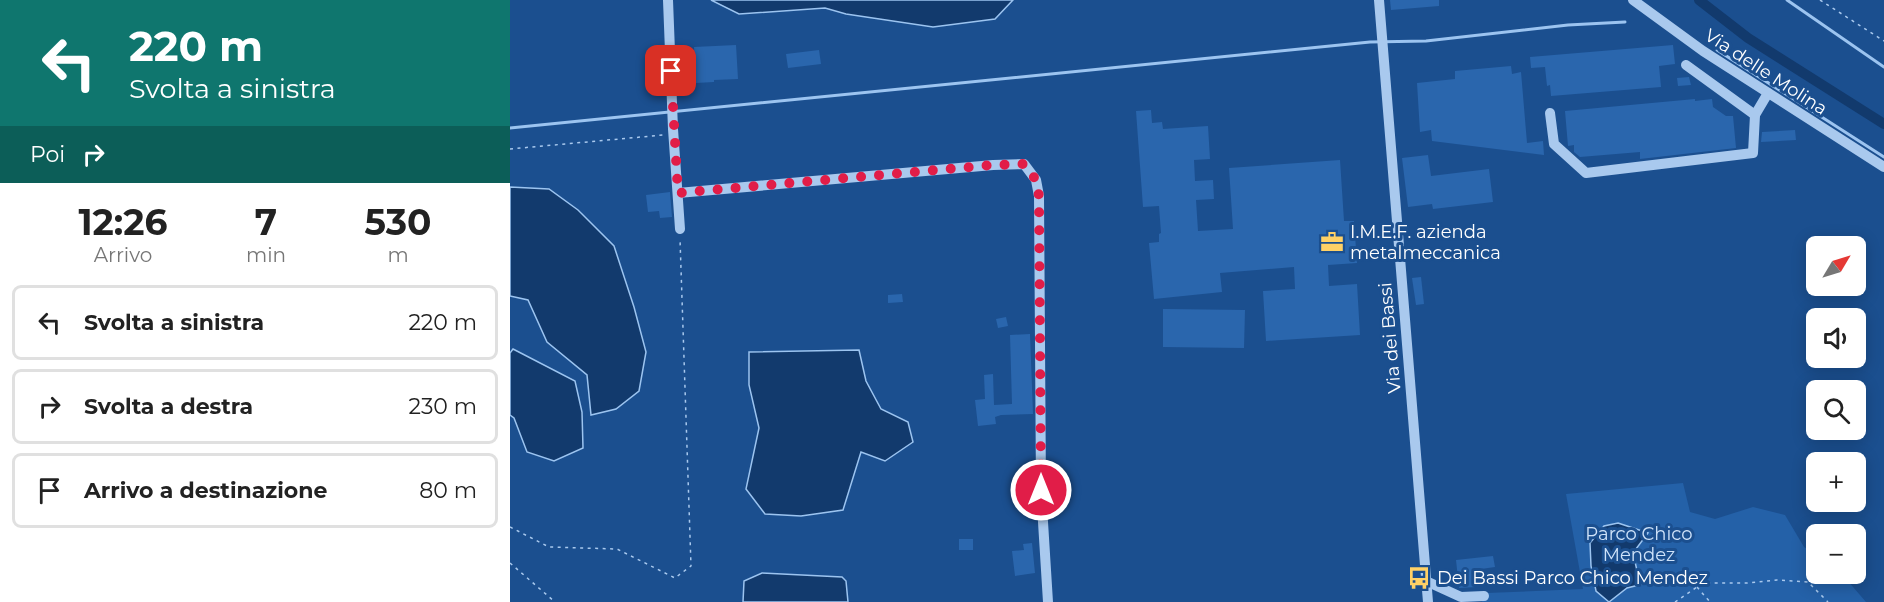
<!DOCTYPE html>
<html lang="it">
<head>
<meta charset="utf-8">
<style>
	:root { --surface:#fff; --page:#f6f6f6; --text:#222; --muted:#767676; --line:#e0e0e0 }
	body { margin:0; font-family:Montserrat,sans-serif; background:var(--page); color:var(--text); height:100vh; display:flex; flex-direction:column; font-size:22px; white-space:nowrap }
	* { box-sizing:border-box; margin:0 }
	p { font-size:20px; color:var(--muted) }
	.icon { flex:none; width:33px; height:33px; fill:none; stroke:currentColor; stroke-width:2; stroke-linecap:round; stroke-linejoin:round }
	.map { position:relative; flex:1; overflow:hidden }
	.sheet { display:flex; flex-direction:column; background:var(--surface); width:510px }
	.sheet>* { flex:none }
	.guide { background:#0f766e; color:#fff; overflow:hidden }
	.needle { width:39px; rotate:52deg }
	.buttons { position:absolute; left:1296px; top:236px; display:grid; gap:12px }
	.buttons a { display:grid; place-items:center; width:60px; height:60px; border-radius:9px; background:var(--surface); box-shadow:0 3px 15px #0003; font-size:30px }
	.pin { position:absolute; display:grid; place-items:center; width:51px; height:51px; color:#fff; margin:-26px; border-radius:12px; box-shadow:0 3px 9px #0006 }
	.me { position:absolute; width:66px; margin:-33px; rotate:0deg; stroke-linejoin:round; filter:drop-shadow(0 0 4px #0008) }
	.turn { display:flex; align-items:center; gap:21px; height:126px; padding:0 30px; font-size:27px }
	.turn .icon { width:78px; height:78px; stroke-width:2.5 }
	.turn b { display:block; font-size:42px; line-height:51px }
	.then { display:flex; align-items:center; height:57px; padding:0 30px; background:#0003; gap:12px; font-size:22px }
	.eta { display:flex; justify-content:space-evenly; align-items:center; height:102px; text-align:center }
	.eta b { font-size:36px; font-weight:700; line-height:42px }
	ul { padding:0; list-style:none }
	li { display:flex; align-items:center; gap:18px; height:75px; margin:0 12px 9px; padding:0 18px; border:3px solid var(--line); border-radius:9px }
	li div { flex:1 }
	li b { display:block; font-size:22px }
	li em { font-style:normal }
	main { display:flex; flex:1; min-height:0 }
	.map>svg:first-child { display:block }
</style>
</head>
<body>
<main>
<section class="sheet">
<div class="guide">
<div class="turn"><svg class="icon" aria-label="left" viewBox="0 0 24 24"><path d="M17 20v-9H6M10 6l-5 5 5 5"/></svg><div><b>220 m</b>Svolta a sinistra</div></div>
<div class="then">Poi<svg class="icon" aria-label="right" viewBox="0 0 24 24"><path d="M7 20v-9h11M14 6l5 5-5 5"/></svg></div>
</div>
<div class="eta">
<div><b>12:26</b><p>Arrivo</p></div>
<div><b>7</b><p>min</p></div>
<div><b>530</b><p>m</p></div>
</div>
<ul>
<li><svg class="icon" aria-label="left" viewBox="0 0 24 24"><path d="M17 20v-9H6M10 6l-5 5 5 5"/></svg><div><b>Svolta a sinistra</b></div><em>220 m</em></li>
<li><svg class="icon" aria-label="right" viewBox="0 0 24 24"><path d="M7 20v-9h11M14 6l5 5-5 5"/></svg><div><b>Svolta a destra</b></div><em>230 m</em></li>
<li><svg class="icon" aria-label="arrive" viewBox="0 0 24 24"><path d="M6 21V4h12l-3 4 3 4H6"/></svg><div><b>Arrivo a destinazione</b></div><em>80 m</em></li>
</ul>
</section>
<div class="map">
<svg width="1374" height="602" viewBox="0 0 1374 602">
	<rect width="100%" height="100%" fill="#1b4f8f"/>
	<polygon fill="#2461a8" points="1173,483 1180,512 1205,519 1243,507 1275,515 1294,547 1306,554 1306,573 1331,573 1356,602 972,602 977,593 1073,589 1056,494"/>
	<g fill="#123a6d" stroke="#9cc4f0" stroke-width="1.5">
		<polygon points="201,0 503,0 485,19 423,27 336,14 315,8 229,14"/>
		<polygon points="0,187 39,189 68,210 104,246 124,307 136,352 129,391 106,409 81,415 77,375 37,342 18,300 0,296"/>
		<polygon points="3,349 65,381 72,412 73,448 44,461 17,452 4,418 0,415 0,353"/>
		<polygon points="349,350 356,381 371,409 398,422 403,442 375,461 351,452 333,510 291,516 255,514 236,489 249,428 239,385 239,352"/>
		<polygon points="1108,523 1138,533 1123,553 1128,575 1133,584 1117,588 1099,602 1086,591 1081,566 1080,543 1094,526"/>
		<polygon points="252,573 332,577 336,581 338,602 233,602 234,581"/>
	</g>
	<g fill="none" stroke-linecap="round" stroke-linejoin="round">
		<g stroke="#9cc4f0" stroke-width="3">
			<polyline points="1277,0 1374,67"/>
			<polyline points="1207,50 1374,157"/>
			<polyline points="0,128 860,42 916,41 1058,25 1115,22"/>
		</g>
		<polyline stroke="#123a6d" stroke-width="10" points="1189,0 1238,38 1374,124"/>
	</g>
	<g fill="#2a66ad">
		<polygon points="880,0 929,0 929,6 881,10"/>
		<polygon points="226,45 228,79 204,80 204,82 186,83 184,47"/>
		<polygon points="1163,45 1165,64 1149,66 1151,87 1041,96 1040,85 1037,86 1035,67 1021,68 1020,57"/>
		<polygon points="309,50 311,64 278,68 276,54"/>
		<polygon points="1001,66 1002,74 1011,72 1017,143 1033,141 1034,155 922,141 921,130 910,132 907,83 945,79 945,71"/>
		<polygon points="1179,77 1181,85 1168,86 1167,78"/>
		<polygon points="1185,99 1185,101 1202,99 1203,107 1216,116 1223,116 1226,148 1130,159 1130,152 1070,157 1064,152 1064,145 1058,146 1055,111"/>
		<polygon points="641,110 642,123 652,122 653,129 698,126 700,159 684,160 685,181 703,180 704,199 686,200 688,231 723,229 719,168 830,160 834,221 844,221 847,263 818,265 819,286 847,284 850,335 756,341 753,291 785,289 784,267 710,273 712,292 644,299 639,243 649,242 649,234 651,233 649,206 633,207 626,111"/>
		<polygon points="1285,130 1286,140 1251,142 1252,132"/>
		<polygon points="918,155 921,176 979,169 983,202 923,209 922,204 898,207 892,158"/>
		<polygon points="160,192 162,217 150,218 149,211 138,212 136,195"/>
		<polygon points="911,277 914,304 906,305 902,278"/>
		<polygon points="392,294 393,302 378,303 378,295"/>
		<polygon points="653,309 735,310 734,348 653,347"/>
		<polygon points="496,317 498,326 488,328 486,319"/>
		<polygon points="520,334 523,414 491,415 485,417 486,424 468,426 465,400 475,399 474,375 483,374 484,405 502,404 500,335"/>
		<rect x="449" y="539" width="14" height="11"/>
		<polygon points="522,543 525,573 505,576 502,551 514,550 513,544"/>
		<polygon points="983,556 985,567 964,570 966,587 949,588 946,560"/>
	</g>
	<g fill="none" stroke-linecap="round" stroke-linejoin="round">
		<g stroke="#a9c9ee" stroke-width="1.5" stroke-dasharray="3 4.5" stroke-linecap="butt">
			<polyline points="1310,0 1374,41"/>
			<polyline points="0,149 153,135"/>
			<polyline points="0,527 39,547 107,549 165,578 181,566 170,239"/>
			<polyline points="0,563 45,602"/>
			<polyline points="1187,587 1200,602"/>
			<polyline points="1165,602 1187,587 1198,583 1237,583 1267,580 1298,582 1318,602"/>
		</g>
		<g stroke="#a9c9ee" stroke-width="10">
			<polyline points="158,0 163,129 170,229"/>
			<polyline points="869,0 918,602"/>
			<polyline points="1123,0 1193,51 1374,167"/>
			<polyline points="1176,65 1245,115"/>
			<polyline points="1040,113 1044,144 1076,173 1243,153 1245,115 1258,93"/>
			<polyline points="168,193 483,165 514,164 526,180 529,196 531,490 538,602"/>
			<polyline points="916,581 951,597 974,596"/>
		</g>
	</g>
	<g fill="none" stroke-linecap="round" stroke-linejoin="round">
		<polyline stroke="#e11d48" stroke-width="10" stroke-dasharray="0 18" points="161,71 168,193 483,165 514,164 526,180 529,196 531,490"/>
	</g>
	<defs>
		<g id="office-bare" transform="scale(1.8)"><path d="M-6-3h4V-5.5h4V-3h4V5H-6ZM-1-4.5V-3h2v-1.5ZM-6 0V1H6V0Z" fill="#ffd166" stroke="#1b4f8f" stroke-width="2.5" paint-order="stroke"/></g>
		<g id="bus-bare" transform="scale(1.8)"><path d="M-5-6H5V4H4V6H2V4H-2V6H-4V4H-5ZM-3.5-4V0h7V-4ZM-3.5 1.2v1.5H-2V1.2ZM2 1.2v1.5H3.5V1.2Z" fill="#ffd166" stroke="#1b4f8f" stroke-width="2.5" paint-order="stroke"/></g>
	</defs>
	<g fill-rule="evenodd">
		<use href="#office-bare" x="822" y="242"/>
		<use href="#bus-bare" x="909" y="578"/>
	</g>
	<g text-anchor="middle" stroke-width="6" stroke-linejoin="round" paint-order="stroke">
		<g font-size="18" fill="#fff" stroke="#1b4f8f">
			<text transform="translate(1256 72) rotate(33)" y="6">Via delle Molina</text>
			<text transform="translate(880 338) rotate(-95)" y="6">Via dei Bassi</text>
		</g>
		<g font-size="18" fill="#fff" stroke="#1b4f8f" text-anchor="start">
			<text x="840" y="238">I.M.E.F. azienda<tspan x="840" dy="21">metalmeccanica</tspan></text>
			<text x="927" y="584">Dei Bassi Parco Chico Mendez</text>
		</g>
		<g font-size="18" fill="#cfe3fa" stroke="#1b4f8f">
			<text x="1129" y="540">Parco Chico<tspan x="1129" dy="21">Mendez</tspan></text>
		</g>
	</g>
</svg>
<div class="buttons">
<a><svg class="needle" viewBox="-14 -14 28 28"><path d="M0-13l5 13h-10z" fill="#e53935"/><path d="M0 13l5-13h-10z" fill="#767676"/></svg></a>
<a><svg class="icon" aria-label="sound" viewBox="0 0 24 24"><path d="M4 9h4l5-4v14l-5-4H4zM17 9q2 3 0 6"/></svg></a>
<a><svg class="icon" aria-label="search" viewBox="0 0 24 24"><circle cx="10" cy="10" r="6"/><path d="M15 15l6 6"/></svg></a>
<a>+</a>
<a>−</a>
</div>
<div class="pin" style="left:161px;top:71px;background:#d93025"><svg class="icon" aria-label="arrive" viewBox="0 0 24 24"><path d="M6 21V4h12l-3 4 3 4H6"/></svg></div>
<svg class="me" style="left:531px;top:490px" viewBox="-20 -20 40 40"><circle r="17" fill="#e11d48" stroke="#fff" stroke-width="3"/><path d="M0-11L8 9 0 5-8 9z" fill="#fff"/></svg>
</div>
</main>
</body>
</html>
